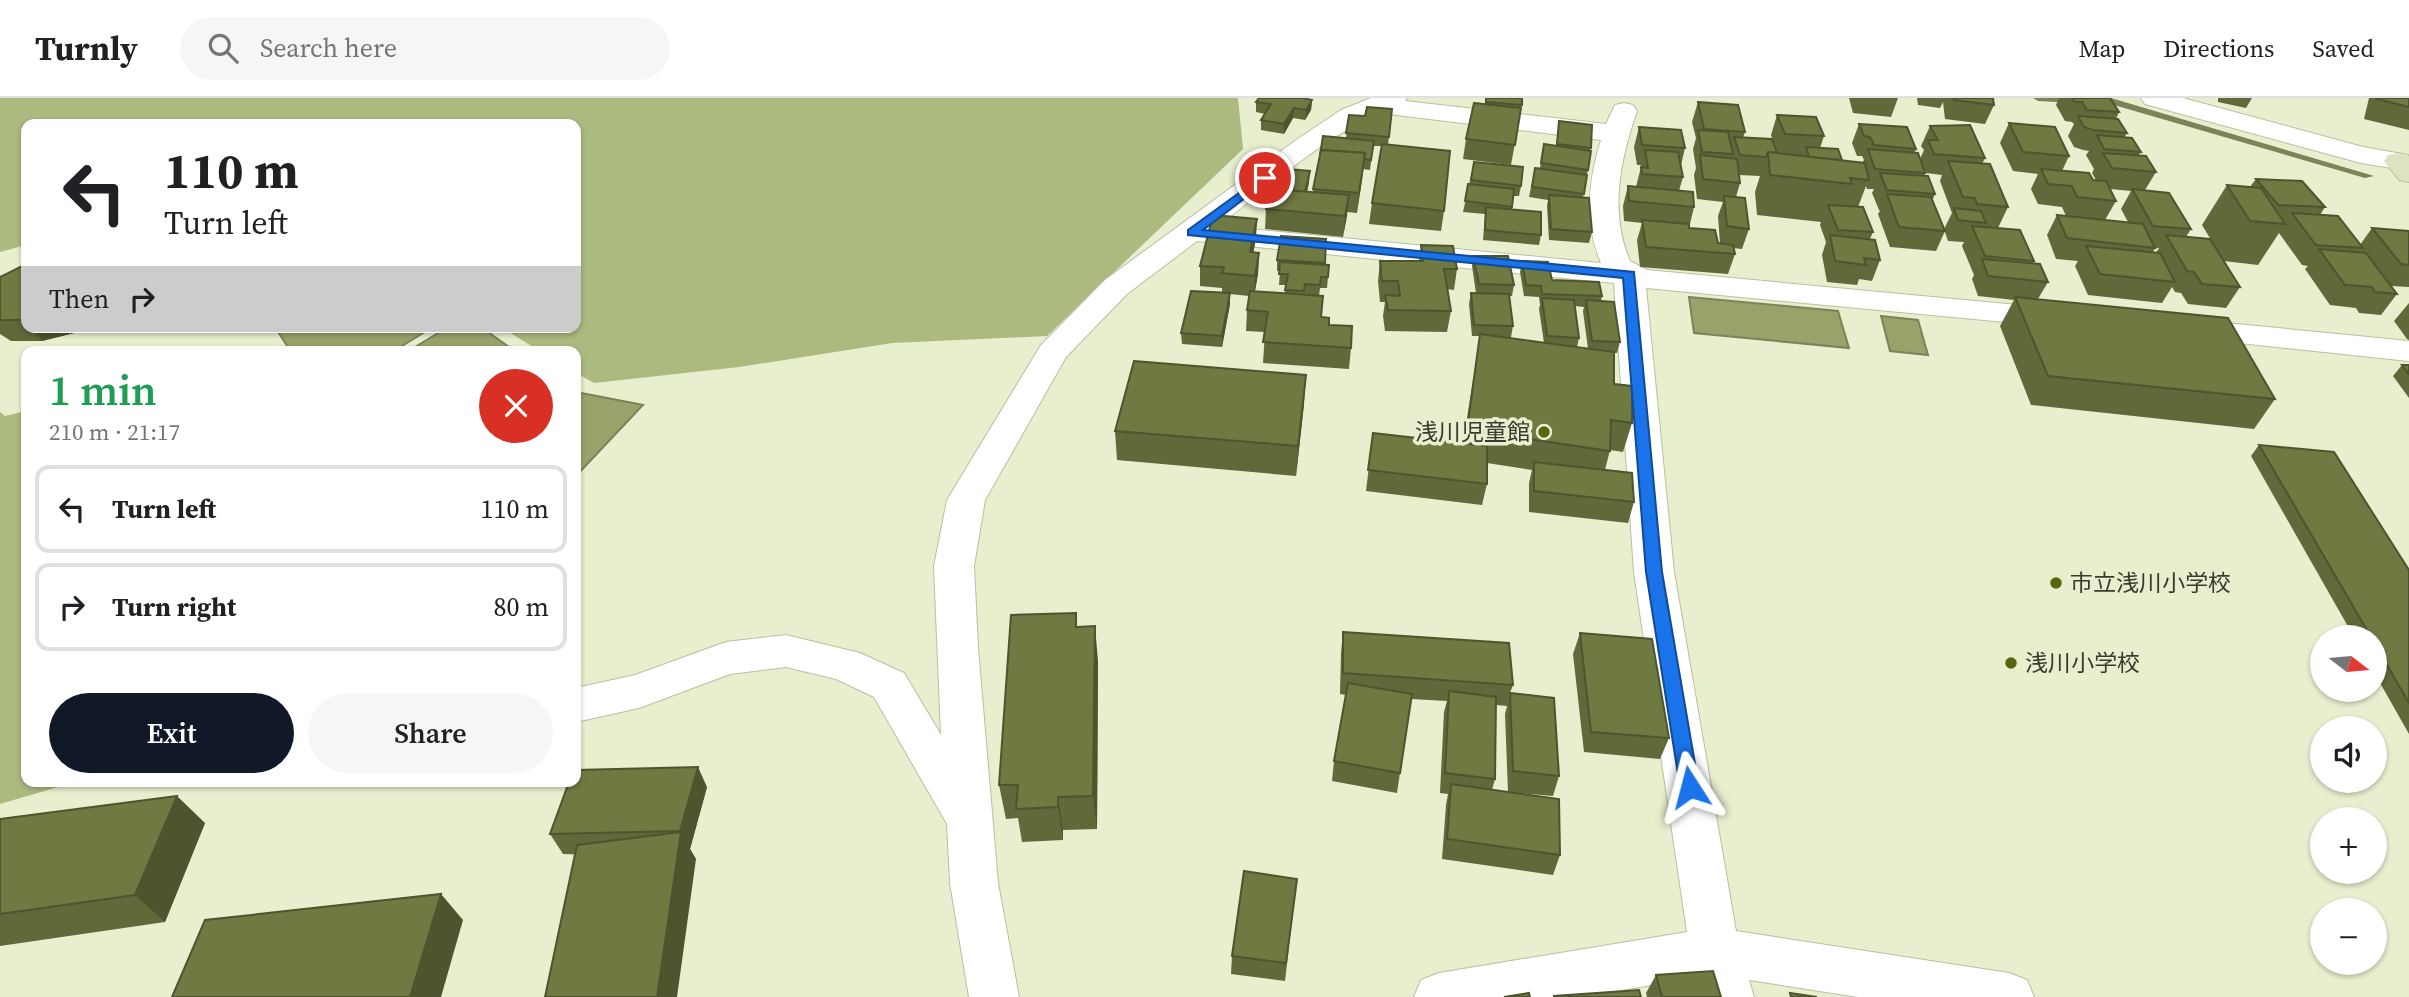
<!DOCTYPE html>
<html lang="en">
<head>
<meta charset="utf-8">
<style>
	:root { --surface:#fff; --page:#f6f6f6; --text:#202124; --muted:#757577; --line:#e0e0e0; --accent:#111827 }
	body { margin:0; font-family:"Source Serif 4","Noto Sans JP",serif; background:var(--page); color:var(--text); height:100vh; display:flex; flex-direction:column; font-size:26px; white-space:nowrap }
	* { box-sizing:border-box; margin:0 }
	p { font-size:23px; color:var(--muted) }
	.icon { flex:none; width:38px; height:38px; fill:none; stroke:currentColor; stroke-width:2; stroke-linecap:round; stroke-linejoin:round }
	.map { position:relative; flex:1; overflow:hidden }
	.details { position:absolute; left:21px; top:248px; width:560px; height:441px; display:flex; flex-direction:column; background:var(--surface); border-radius:14px; box-shadow:0 2px 5px #0004 }
	.details>* { flex:none }
	.top-card { position:absolute; left:21px; top:21px; width:560px; height:214px; border-radius:14px; box-shadow:0 2px 5px #0004; background:#fff; color:var(--text); overflow:hidden }
	.needle { width:46px; rotate:106deg }
	.buttons { position:absolute; left:2310px; top:527px; display:grid; gap:14px }
	.buttons a { display:grid; place-items:center; width:77px; height:77px; border-radius:50%; background:var(--surface); box-shadow:0 2px 5px #0004; font-size:35px }
	.pin { position:absolute; display:grid; place-items:center; width:60px; height:60px; color:#fff; margin:-30px; border:4px solid #fff; border-radius:50%; box-shadow:0 2px 7px #0007 }
	.me { position:absolute; width:77px; margin:-38px; rotate:351deg; stroke-linejoin:round; filter:drop-shadow(0 0 5px #0008) }
	.turn { display:flex; align-items:center; gap:24px; height:147px; padding:0 28px; font-size:32px }
	.turn .icon { width:91px; height:91px; stroke-width:2.5 }
	.turn b { display:block; font-size:49px; line-height:60px }
	.then { display:flex; align-items:center; height:66px; padding:0 28px; background:#0003; gap:14px; font-size:26px }
	.round { display:grid; place-items:center; flex:none; width:74px; height:74px; border-radius:37px; background:var(--page) }
	.overview { display:flex; align-items:center; justify-content:space-between; height:119px; padding:0 28px }
	h1 { font-size:42px; font-weight:600; line-height:52px; color:#1e9e55 }
	.action { display:flex; gap:14px; margin-top:auto; padding:14px 28px }
	.action a { flex:1; height:80px; border-radius:42px; background:var(--accent); color:#fff; font-size:28px; font-weight:600; line-height:80px; text-align:center }
	.action a+a { background:var(--page); color:var(--text) }
	ul { padding:0; list-style:none }
	li { display:flex; align-items:center; gap:21px; height:88px; margin:0 14px 10px; padding:0 14px; border:4px solid var(--line); border-radius:14px }
	li div { flex:1 }
	li b { display:block; font-size:26px }
	li em { font-style:normal }
	header { display:flex; align-items:center; gap:42px; box-sizing:border-box; height:98px; padding:0 35px; background:var(--surface); border-bottom:2px solid var(--line) }
	header strong { font-size:33px }
	nav { display:flex; gap:38px; margin-inline-start:auto; font-size:24px }
	.search { width:490px; height:63px; background:var(--page); display:flex; align-items:center; gap:18px; box-sizing:border-box; padding:0 24px; border-radius:38px; color:var(--muted); font-size:26px }
	.map>svg:first-child { display:block }
</style>
</head>
<body>
<header>
<strong>Turnly</strong>
<div class="search"><svg class="icon" aria-label="search" viewBox="0 0 24 24"><circle cx="10" cy="10" r="6"/><path d="M15 15l6 6"/></svg>Search here</div>
<nav><a>Map</a><a>Directions</a><a>Saved</a></nav>
</header>
<div class="map">
<svg width="2409" height="899" viewBox="0 0 2409 899">
	<rect width="100%" height="100%" fill="#e7efcf"/>
	<g fill="#acb97f">
		<polygon points="0,0 1238,0 1243,51 1047,238 892,245 739,269 594,285 576,275 576,254 541,254 501,229 576,229 576,26 26,26 26,147 0,154"/>
		<polygon points="26,313 26,684 75,684 0,706 0,314 5,318"/>
	</g>
	<g fill="#97a36a" stroke="#7a8458" stroke-width="2">
		<polygon points="1689,199 1838,213 1849,250 1694,235"/>
		<polygon points="1881,218 1918,222 1928,257 1890,253"/>
		<polygon points="275,229 433,229 392,254 291,254"/>
		<polygon points="448,229 481,229 516,254 407,254"/>
		<polygon points="576,294 643,307 576,378"/>
	</g>
	<g fill="none" stroke-linecap="round" stroke-linejoin="round">
		<g fill="#7a8458" fill-rule="evenodd">
			<polygon points="2033,0 2078,0 2080,2 2075,5 2038,3"/>
			<polygon points="2093,0 2111,0 2374,78 2365,80 2107,5 2093,4"/>
		</g>
		<g stroke="#b8c0a0" stroke-width="2">
			<g id="street">
				<path d="M1371,0H1407L1405,3L1606,26L1615,7L1624,5L1633,7L1637,13C1620,62 1609,114 1630,163L1647,172L2070,212L2075,219L2070,226L2059,229L1646,190L1674,474L1736,833L2009,875L2027,882L2034,899H1858L1749,882L1754,899H1704L1698,879L1581,899H1414L1421,882L1439,875L1687,834L1634,474L1614,185L1197,143L1127,196L1066,259L985,402L974,468L978,550L998,785L1019,899H969L950,785L947,726L874,599L836,581L786,569L730,576L639,610L576,624V590L635,577L726,544L786,537L860,555L904,575L941,637L934,468L947,402L1041,247L1105,182L1299,40L1341,12ZM1380,15L1601,42C1588,83 1584,125 1601,165L1218,128C1268,90 1323,39 1380,15Z"/>
				<polygon points="2141,0 2183,0 2363,49 2408,57 2409,67 2398,71 2361,65 2145,6"/>
				<polygon points="2185,221 2409,243 2409,263 2174,238 2169,231 2174,224"/>
			</g>
		</g>
		<g stroke="#b8c0a0" stroke-width="2">
			<polygon id="secondary" points="2398,55 2409,58 2409,84 2399,82 2384,63 2388,57"/>
		</g>
		<use href="#street" fill="#fff" fill-rule="evenodd"/>
		<use href="#secondary" fill="#dde3c2" fill-rule="evenodd"/>
	</g>
	<g fill="#5f6939" fill-rule="evenodd">
		<polygon points="1485,0 1522,0 1522,7 1511,67 1463,61 1466,41 1485,6"/>
		<polygon points="1849,0 1898,0 1891,19 1853,15"/>
		<polygon points="1917,0 1993,0 1994,7 1985,26 1945,21 1943,4 1940,10 1918,7"/>
		<path d="M2059,0H2110L2119,14L2116,21L2127,35L2124,40L2141,54L2138,58L2156,74L2145,92L2191,131L2186,139L2222,160L2202,127L2227,87L2250,89L2256,81L2325,109L2320,117L2360,147L2372,130L2409,133V189L2391,188L2397,196L2381,217L2359,215L2356,210L2330,207L2305,171L2308,168L2302,167L2279,135L2258,167L2224,163L2240,189L2226,210L2188,206L2181,195L2175,194L2172,189L2162,205L2088,197L2075,168L2078,163L2056,161L2047,137L2057,117L2066,118L2062,109L2038,106L2031,91L2038,76L2013,73L2000,45L2009,25L2069,58L2062,73L2096,82L2092,75L2094,71L2086,57L2089,53L2083,52L2074,49L2068,38L2074,26L2072,24L2065,23L2056,7ZM2110,91L2131,93L2121,111L2128,124L2105,122L2116,103ZM2155,150H2159L2156,155L2153,154Z"/>
		<polygon points="2218,0 2252,0 2246,10 2218,4"/>
		<polygon points="2369,0 2409,0 2409,32 2364,21"/>
		<polygon points="1312,2 1311,12 1305,22 1293,20 1284,36 1261,32 1261,22 1265,16 1256,14 1256,4"/>
		<polygon points="1698,4 1745,34 1743,40 1777,55 1771,37 1777,17 1824,38 1820,50 1842,62 1862,65 1864,62 1862,58 1857,58 1852,45 1859,26 1916,51 1914,55 1925,75 1924,78 1935,96 1932,103 1945,133 1936,153 1890,149 1878,116 1880,113 1879,112 1872,95 1874,91 1867,91 1866,88 1858,109 1873,134 1870,141 1880,162 1872,183 1859,181 1857,187 1827,184 1822,157 1826,144 1820,127 1821,124 1757,117 1755,94 1760,78 1739,77 1740,85 1736,99 1749,131 1742,151 1733,150 1735,156 1728,176 1640,169 1637,142 1642,125 1624,123 1623,108 1628,88 1636,89 1640,73 1641,67 1637,67 1634,49 1639,29 1685,50 1681,67 1683,79 1679,93 1694,109 1689,130 1718,145 1720,146 1718,118 1723,104 1697,101 1694,77 1696,70 1693,51 1696,40 1692,24"/>
		<polygon points="1392,11 1388,47 1444,113 1441,133 1369,126 1372,105 1382,48 1373,48 1370,72 1363,71 1357,115 1347,114 1343,139 1265,131 1266,111 1269,94 1309,84 1307,94 1313,94 1320,57 1346,40 1349,17 1365,18"/>
		<polygon points="1559,23 1591,50 1590,53 1591,53 1583,100 1592,134 1589,145 1549,142 1547,108 1548,102 1529,99 1535,70 1540,70 1544,46 1556,48"/>
		<polygon points="1930,28 1985,60 1982,66 2008,109 1998,130 1984,129 2034,163 2033,166 2048,184 2038,201 2275,301 2254,331 2031,307 2000,228 2014,202 1978,198 1972,181 1974,177 1962,148 1964,144 1948,143 1944,131 1952,115 1940,83 1942,77 1926,75 1920,61 1924,52 1921,48"/>
		<polygon points="1474,64 1521,88 1519,98 1514,98 1512,111 1541,137 1539,147 1483,142 1485,116 1463,114"/>
		<polygon points="1256,141 1253,155 1259,155 1258,176 1255,193 1285,195 1286,187 1279,187 1280,173 1277,173 1277,162 1326,141 1325,167 1328,179 1327,190 1320,190 1319,198 1321,219 1351,250 1349,271 1263,265 1265,234 1246,233 1247,212 1249,198 1230,196 1230,206 1222,249 1182,246 1181,235 1222,195 1222,190 1200,188 1200,168"/>
		<polygon points="1421,147 1457,171 1454,192 1447,191 1451,213 1447,234 1385,233 1383,218 1385,204 1380,204 1378,183 1380,163 1419,163"/>
		<path d="M1473,158L1514,187L1512,198H1509L1513,228L1511,239H1500L1544,245L1539,211L1540,207L1539,199L1524,198L1520,174L1522,163L1552,182L1602,198L1601,203L1620,244L1617,255H1614V286L1632,325L1623,354L1610,352L1605,372L1634,404L1628,425L1529,414V385L1532,372L1487,365V386L1482,407L1366,393L1373,335L1463,345L1480,238H1472L1469,206L1471,195H1476L1472,168ZM1575,208L1584,209L1583,213L1588,251L1577,249L1579,240Z"/>
		<polygon points="26,166 26,229 87,229 78,234 42,243 11,243 0,236 0,179"/>
		<polygon points="2409,205 2409,242 2407,241 2394,223"/>
		<polygon points="2402,267 2409,267 2409,300 2393,278"/>
		<polygon points="1304,306 1296,378 1117,362 1115,333"/>
		<polygon points="2259,347 2409,472 2409,636 2375,576 2375,539 2354,539 2251,358"/>
		<polygon points="1078,529 1098,563 1097,731 1063,732 1063,742 1022,744 1018,720 1006,721 999,687"/>
		<polygon points="1343,534 1513,587 1510,595 1559,678 1553,698 1508,694 1505,616 1507,608 1496,607 1495,681 1492,692 1560,757 1553,777 1442,761 1446,707 1448,696 1440,695 1444,614 1447,603 1411,601 1397,695 1332,683 1334,663 1346,597 1340,596 1341,555"/>
		<polygon points="1580,535 1669,640 1660,661 1584,654 1573,556"/>
		<polygon points="707,689 690,751 696,761 563,756 550,736"/>
		<polygon points="0,721 205,725 165,824 0,848"/>
		<polygon points="1297,781 1285,883 1231,876 1232,858"/>
		<polygon points="1656,877 1721,899 1647,899 1646,895"/>
	</g>
	<g fill="#4d552e">
		<polygon points="1312,2 1311,12 1305,22 1306,12"/>
		<polygon points="1294,10 1293,20 1284,36 1284,26"/>
		<polygon points="1365,55 1363,75 1357,115 1359,95"/>
		<polygon points="1310,73 1309,84 1304,108 1304,97"/>
		<polygon points="1349,97 1347,118 1343,139 1345,118"/>
		<polygon points="1257,121 1256,141 1249,175 1250,154"/>
		<polygon points="1259,155 1258,176 1254,198 1255,178"/>
		<polygon points="1230,195 1230,206 1222,249 1222,238"/>
		<polygon points="31,229 87,229 78,234 42,243"/>
		<polygon points="1306,277 1304,306 1296,378 1298,348"/>
		<polygon points="1095,528 1098,563 1097,731 1093,698"/>
		<polygon points="698,669 707,689 690,751 696,761 677,899 657,899 681,736 680,733"/>
		<polygon points="177,698 205,725 165,824 135,797"/>
		<polygon points="1058,699 1063,732 1063,742 1058,709"/>
		<polygon points="441,796 463,822 441,899 410,899"/>
	</g>
	<g fill="#6e7a42" stroke="#4d552e" stroke-width="2">
		<polygon points="1259,0 1302,0 1312,2 1306,12 1294,10 1284,26 1261,22 1271,6 1256,4"/>
		<polygon points="1486,0 1522,0 1522,7 1486,4"/>
		<polygon points="1953,0 1993,0 1994,7 1954,2"/>
		<polygon points="2072,0 2110,0 2119,14 2087,12 2082,4 2075,4"/>
		<polygon points="2378,0 2409,0 2409,9 2377,1"/>
		<polygon points="1698,4 1738,7 1745,34 1704,31"/>
		<polygon points="1474,5 1521,10 1515,47 1466,41"/>
		<polygon points="1367,9 1392,11 1389,39 1346,35 1349,17 1365,18"/>
		<polygon points="1777,17 1816,19 1824,38 1785,36"/>
		<polygon points="2078,18 2118,21 2127,35 2093,32 2084,29"/>
		<polygon points="1559,23 1592,27 1591,50 1557,46"/>
		<polygon points="2009,25 2055,29 2069,58 2023,54"/>
		<polygon points="1859,26 1907,29 1916,51 1874,47 1870,39 1864,38"/>
		<polygon points="1970,27 1985,60 1934,56 1928,42 1938,42 1930,28"/>
		<polygon points="1639,29 1681,32 1685,50 1642,47"/>
		<polygon points="1698,32 1728,34 1733,56 1702,54"/>
		<polygon points="2097,37 2132,40 2141,54 2104,51"/>
		<polygon points="1323,38 1374,43 1371,62 1364,61 1365,55 1321,52 1320,57"/>
		<polygon points="1734,39 1772,41 1777,55 1768,54 1766,59 1740,57"/>
		<polygon points="1382,46 1450,53 1444,113 1372,105"/>
		<polygon points="1544,46 1591,53 1588,72 1541,65"/>
		<polygon points="1806,49 1838,51 1842,62 1809,59"/>
		<polygon points="1868,51 1918,55 1925,75 1875,71"/>
		<polygon points="1321,52 1365,55 1359,95 1313,91"/>
		<polygon points="1645,52 1678,54 1683,79 1642,76 1641,69 1648,70"/>
		<polygon points="1768,54 1865,65 1869,82 1850,80 1852,86 1770,77"/>
		<polygon points="2103,55 2146,58 2156,74 2112,70"/>
		<polygon points="1700,57 1737,61 1740,85 1703,81"/>
		<polygon points="1948,63 1990,66 2008,109 1977,106 1975,100 1963,99"/>
		<polygon points="1474,64 1523,69 1521,88 1471,82"/>
		<polygon points="1275,70 1310,73 1305,94 1271,91 1269,94"/>
		<polygon points="1535,70 1587,77 1584,96 1532,89"/>
		<polygon points="2041,71 2089,75 2093,82 2106,83 2116,103 2077,99 2072,88 2048,86"/>
		<polygon points="1880,75 1928,78 1935,96 1887,92"/>
		<polygon points="2256,81 2302,83 2325,109 2278,107"/>
		<polygon points="1468,86 1514,91 1512,109 1465,103"/>
		<polygon points="2227,87 2261,90 2285,126 2250,123"/>
		<polygon points="1628,88 1693,94 1694,109 1629,103"/>
		<polygon points="1271,91 1349,97 1345,118 1266,111"/>
		<polygon points="2132,91 2169,95 2191,131 2153,128"/>
		<polygon points="1887,96 1931,99 1945,133 1899,129"/>
		<polygon points="1549,97 1589,100 1592,134 1551,131"/>
		<polygon points="1724,98 1745,100 1749,131 1727,128"/>
		<polygon points="1828,107 1863,109 1873,134 1838,132"/>
		<polygon points="1486,109 1541,114 1541,137 1485,132"/>
		<polygon points="1954,110 1981,113 1986,125 1958,122"/>
		<polygon points="2292,115 2338,118 2363,150 2316,147"/>
		<polygon points="1213,117 1257,121 1250,154 1259,155 1255,178 1222,175 1224,169 1200,168"/>
		<polygon points="2057,117 2143,126 2155,150 2067,140"/>
		<polygon points="1642,122 1689,126 1689,130 1715,132 1718,145 1733,147 1735,156 1646,149"/>
		<polygon points="1972,128 2020,132 2034,163 1985,158"/>
		<polygon points="2372,130 2409,133 2409,167 2401,166"/>
		<polygon points="1830,137 1875,142 1880,162 1864,160 1866,167 1835,163"/>
		<polygon points="2166,137 2210,141 2240,189 2202,186 2194,174 2187,173"/>
		<polygon points="1281,138 1326,141 1325,165 1277,162"/>
		<polygon points="1421,147 1453,148 1457,171 1444,171 1451,213 1388,212 1385,197 1400,198 1398,183 1382,183 1380,163 1423,163"/>
		<polygon points="2086,148 2160,155 2175,184 2100,176"/>
		<polygon points="2319,151 2366,155 2397,196 2375,194 2372,189 2345,187"/>
		<polygon points="1473,158 1508,158 1514,187 1479,186"/>
		<polygon points="1982,161 2040,166 2048,184 1988,178"/>
		<polygon points="1522,163 1548,164 1552,182 1599,184 1602,198 1542,196 1541,188 1526,187"/>
		<polygon points="1280,164 1329,167 1328,179 1321,179 1320,187 1305,186 1304,193 1285,192 1288,176 1279,176"/>
		<polygon points="26,166 26,222 0,222 0,179"/>
		<polygon points="1191,193 1230,195 1222,238 1181,235"/>
		<polygon points="1250,193 1323,198 1321,219 1329,220 1329,227 1352,228 1351,250 1263,244 1268,214 1247,212"/>
		<polygon points="1471,195 1509,196 1513,228 1474,227"/>
		<polygon points="2015,199 2228,220 2275,301 2048,278"/>
		<polygon points="1542,200 1574,202 1579,240 1547,238"/>
		<polygon points="1586,202 1614,204 1620,244 1592,243"/>
		<polygon points="1480,236 1614,254 1614,286 1632,288 1632,325 1611,322 1610,353 1467,332"/>
		<polygon points="1134,263 1306,277 1298,348 1115,333"/>
		<polygon points="2402,267 2409,267 2409,276"/>
		<polygon points="1373,335 1487,348 1487,386 1368,372"/>
		<polygon points="2259,347 2334,354 2409,472 2409,605 2375,546 2375,539 2371,539"/>
		<polygon points="1534,364 1632,375 1634,404 1534,393"/>
		<polygon points="1076,515 1076,529 1095,528 1093,698 1058,699 1058,709 1016,711 1018,687 999,687 1011,517"/>
		<polygon points="1343,534 1509,545 1513,587 1343,575"/>
		<polygon points="1580,535 1652,541 1669,640 1591,634"/>
		<polygon points="1348,585 1412,596 1400,675 1334,663"/>
		<polygon points="1449,593 1496,599 1495,681 1445,675"/>
		<polygon points="1510,595 1554,600 1559,678 1513,673"/>
		<polygon points="698,669 680,733 550,736 569,684 576,684 576,672"/>
		<polygon points="1451,686 1559,701 1560,757 1447,741"/>
		<polygon points="177,698 135,797 0,816 0,721"/>
		<polygon points="681,734 657,899 545,899 577,747"/>
		<polygon points="1244,773 1297,781 1286,865 1232,858"/>
		<polygon points="441,796 410,899 172,899 205,822"/>
		<polygon points="1713,873 1721,899 1662,899 1656,877"/>
		<polygon points="1639,892 1641,899 1554,899 1554,898"/>
		<polygon points="1529,895 1530,899 1504,899"/>
		<polygon points="1790,895 1817,899 1791,899"/>
	</g>
	<polygon fill="#1a73e8" stroke="#114b97" stroke-width="2" points="1265,76 1269,77 1269,82 1203,132 1634,174 1662,474 1699,689 1696,695 1690,697 1683,695 1680,689 1646,474 1623,180 1188,137 1188,132"/>
	<g fill="#59660c" stroke="#e7efcf" stroke-width="2.5">
		<circle cx="1544" cy="334" r="7"/>
		<circle cx="2056" cy="485" r="7"/>
		<circle cx="2011" cy="565" r="7"/>
	</g>
	<g text-anchor="middle" stroke-width="7" stroke-linejoin="round" paint-order="stroke">
		<g font-size="23" fill="#383b2e" stroke="#e7efcf" text-anchor="start">
			<text x="1530" y="342" text-anchor="end">浅川児童館</text>
			<text x="2070" y="493">市立浅川小学校</text>
			<text x="2025" y="573">浅川小学校</text>
		</g>
	</g>
</svg>
<div class="buttons">
<a><svg class="needle" viewBox="-14 -14 28 28"><path d="M0-13l5 13h-10z" fill="#e53935"/><path d="M0 13l5-13h-10z" fill="#757577"/></svg></a>
<a><svg class="icon" aria-label="sound" viewBox="0 0 24 24"><path d="M4 9h4l5-4v14l-5-4H4zM17 9q2 3 0 6"/></svg></a>
<a>+</a>
<a>−</a>
</div>
<div class="pin" style="left:1265px;top:80px;background:#d93025"><svg class="icon" aria-label="arrive" viewBox="0 0 24 24"><path d="M6 21V4h12l-3 4 3 4H6"/></svg></div>
<svg class="me" style="left:1690px;top:689px" viewBox="-20 -20 40 40"><path d="M0-17L14 15 0 8-14 15z" fill="#1a73e8" stroke="#fff" stroke-width="4"/></svg>
<div class="top-card">
<div class="turn"><svg class="icon" aria-label="left" viewBox="0 0 24 24"><path d="M17 20v-9H6M10 6l-5 5 5 5"/></svg><div><b>110 m</b>Turn left</div></div>
<div class="then">Then<svg class="icon" aria-label="right" viewBox="0 0 24 24"><path d="M7 20v-9h11M14 6l5 5-5 5"/></svg></div>
</div>
<section class="details">
<div class="overview"><div><h1>1 min</h1><p>210 m · 21:17</p></div><a class="round" style="background:#d93025;color:#fff"><svg class="icon" aria-label="close" viewBox="0 0 24 24"><path d="M6 6l12 12M18 6L6 18"/></svg></a></div>
<ul>
<li><svg class="icon" aria-label="left" viewBox="0 0 24 24"><path d="M17 20v-9H6M10 6l-5 5 5 5"/></svg><div><b>Turn left</b></div><em>110 m</em></li>
<li><svg class="icon" aria-label="right" viewBox="0 0 24 24"><path d="M7 20v-9h11M14 6l5 5-5 5"/></svg><div><b>Turn right</b></div><em>80 m</em></li>
</ul>
<div class="action"><a>Exit</a><a>Share</a></div>
</section>
</div>
</body>
</html>
